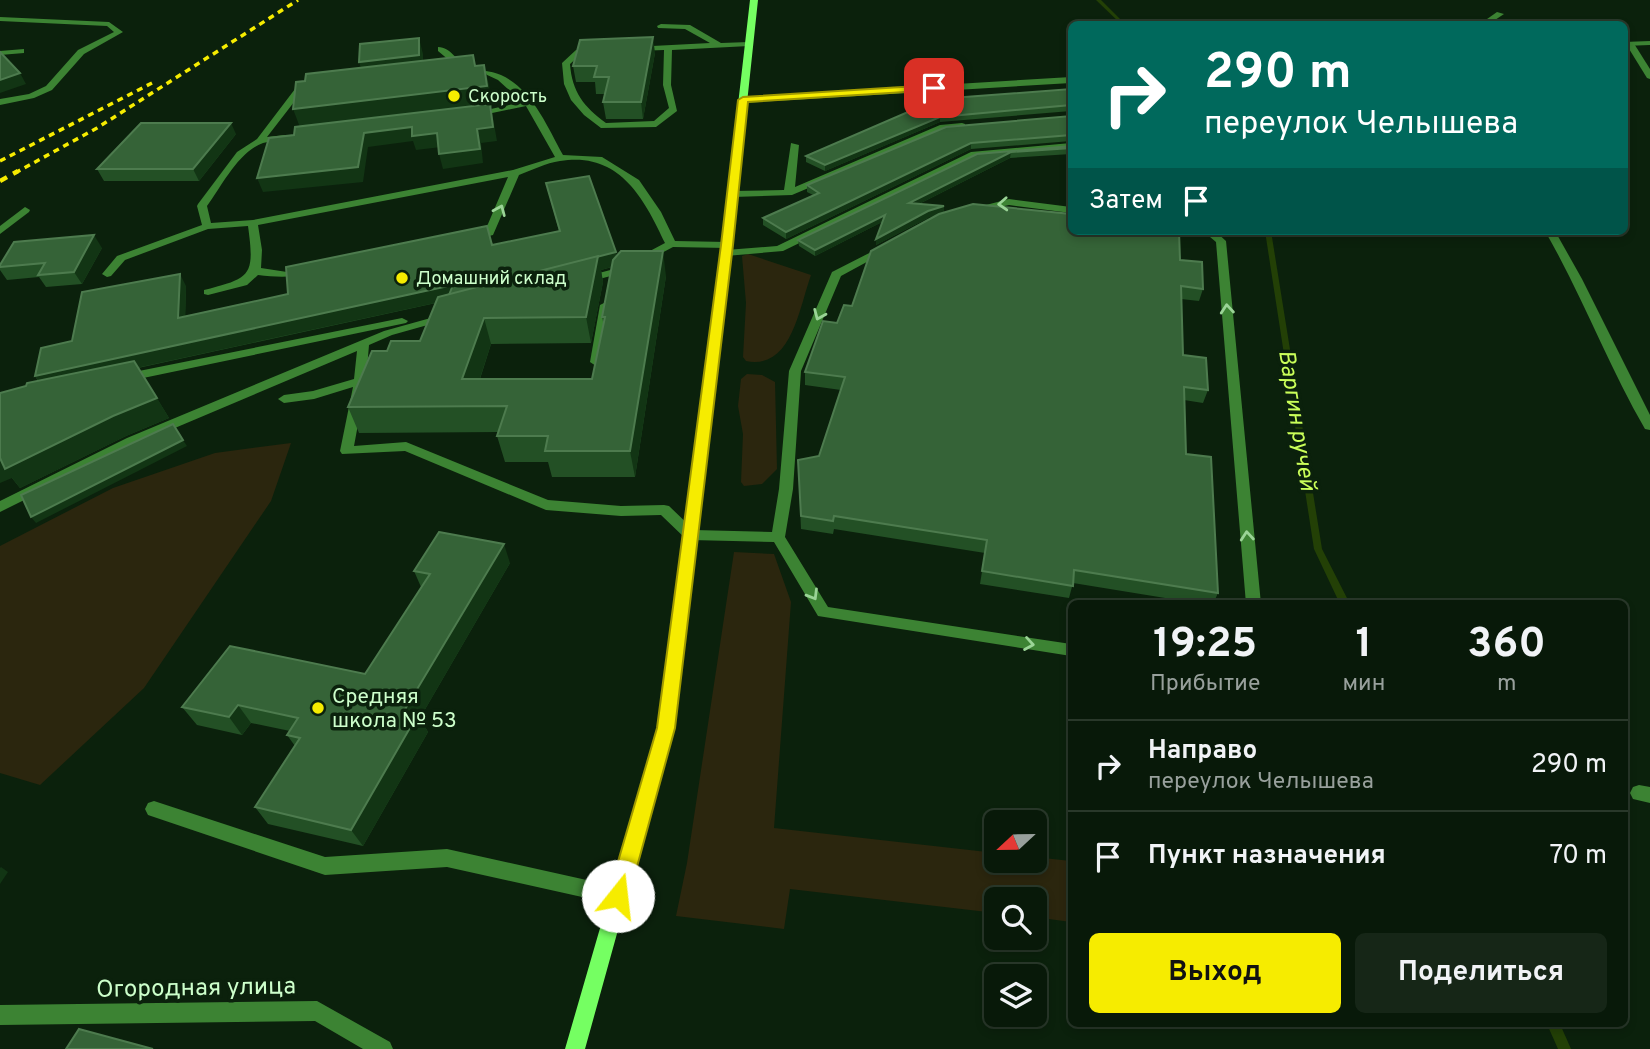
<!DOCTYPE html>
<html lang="ru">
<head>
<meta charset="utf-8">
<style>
	:root { --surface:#081909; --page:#162617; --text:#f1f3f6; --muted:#98a09c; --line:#29382a; --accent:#f6ec00 }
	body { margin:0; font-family:Overpass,sans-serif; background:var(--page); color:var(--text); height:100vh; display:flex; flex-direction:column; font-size:26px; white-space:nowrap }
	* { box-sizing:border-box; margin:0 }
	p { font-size:23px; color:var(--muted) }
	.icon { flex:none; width:38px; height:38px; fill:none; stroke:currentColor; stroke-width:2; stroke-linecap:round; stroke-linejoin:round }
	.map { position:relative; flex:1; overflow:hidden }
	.details { position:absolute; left:1068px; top:600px; width:560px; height:427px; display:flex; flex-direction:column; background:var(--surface); border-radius:10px; box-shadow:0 4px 10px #0003,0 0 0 2px var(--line) }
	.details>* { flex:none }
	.hud { position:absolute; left:1068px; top:21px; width:560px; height:214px; border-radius:10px; box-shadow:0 4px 10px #0003,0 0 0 2px var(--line); background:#00695c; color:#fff; overflow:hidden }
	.needle { width:46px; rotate:248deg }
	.controls { position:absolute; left:984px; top:810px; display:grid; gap:14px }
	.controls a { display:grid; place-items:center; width:63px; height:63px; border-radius:10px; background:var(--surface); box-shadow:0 4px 10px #0003,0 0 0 2px var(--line); font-size:35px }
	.pin { position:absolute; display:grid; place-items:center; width:60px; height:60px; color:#fff; margin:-30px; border-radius:14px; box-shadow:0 4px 10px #0006 }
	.me { position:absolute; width:77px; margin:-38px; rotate:16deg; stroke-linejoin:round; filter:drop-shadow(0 0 5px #0008) }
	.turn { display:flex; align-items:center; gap:24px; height:147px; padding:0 21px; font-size:32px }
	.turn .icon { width:91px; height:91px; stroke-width:2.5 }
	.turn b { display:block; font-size:49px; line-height:60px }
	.then { display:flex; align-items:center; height:66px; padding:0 21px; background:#0003; gap:14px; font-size:26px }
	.eta { display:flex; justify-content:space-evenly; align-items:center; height:119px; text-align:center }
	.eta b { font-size:42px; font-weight:700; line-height:49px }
	.primary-button { display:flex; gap:14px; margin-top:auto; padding:14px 21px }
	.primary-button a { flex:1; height:80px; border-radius:10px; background:var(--accent); color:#111; font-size:28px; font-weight:700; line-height:80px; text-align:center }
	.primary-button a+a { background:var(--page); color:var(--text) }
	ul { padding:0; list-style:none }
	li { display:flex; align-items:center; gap:21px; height:91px; padding:0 21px; border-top:2px solid var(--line) }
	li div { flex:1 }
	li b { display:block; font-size:26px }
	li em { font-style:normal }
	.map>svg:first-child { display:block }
</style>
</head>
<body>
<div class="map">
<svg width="1650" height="1049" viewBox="0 0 1650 1049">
	<rect width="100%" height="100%" fill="#0b210c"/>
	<g fill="#2b260e">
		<path d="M748,254L811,275C799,308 792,370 746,361L743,357L746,303L742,256Z"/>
		<polygon points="747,374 762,375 775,382 777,469 762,484 744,486 741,482 743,434 738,406 741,379"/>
		<polygon points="291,443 271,501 144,688 40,785 0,773 0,546 113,488 215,453"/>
		<polygon points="734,552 774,554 791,602 774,828 996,853 996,861 1034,861 1034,857 1071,861 1071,922 1034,917 1034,900 996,900 996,913 790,889 784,929 676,916 687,863"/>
	</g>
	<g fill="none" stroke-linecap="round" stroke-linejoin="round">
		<g fill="#234006" fill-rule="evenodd">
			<polygon points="1096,0 1101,0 1125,24 1121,24"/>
			<polygon points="1265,231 1271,231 1322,549 1350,604 1340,604 1314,549"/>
			<polygon points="1547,1024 1560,1024 1571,1049 1558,1049"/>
		</g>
		<g fill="#3c8333" fill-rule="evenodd">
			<polygon points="1497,12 1504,14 1489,24 1480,24"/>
			<polygon points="0,17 109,22 123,32 84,54 52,90 34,98 0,105 0,99 29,94 46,86 78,50 114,32 107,26 0,21"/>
			<path d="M661,24L690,25L721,43L749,42L753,44L749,46L672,50L671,85L677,111L656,127L601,128L584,115L571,100L564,84L562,63L576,50L597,49V53L581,54L570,64C572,92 584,107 606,123L654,121L669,108L663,85L664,50L636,51L632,49L633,47L710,43L685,29L658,28L657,26Z"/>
			<path d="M438,47C451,47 458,63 469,68C479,71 490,70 501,75C532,89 547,126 563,155L602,157L639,180L661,212L675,241L727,242L732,245L727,248L673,247L626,272L584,283L580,282V278L618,268L665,243C644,198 619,151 560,161C546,163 532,170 519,175L493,235L473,240L468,237L485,231L508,177L258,225L262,250L261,268L287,272L306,270V274C289,278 275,277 258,275L247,285L208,295L204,294V290C251,278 255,276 248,226L208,229L125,260L111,276L107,277L102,274L117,256L202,225L197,206L198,204L237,152L257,139L295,89L310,87L314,90L301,93L267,137L285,135L290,138C281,143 272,140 263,143C238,152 222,186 207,206L211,223L253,220L513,170L555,157L526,106L473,117V113L522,102L498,80L485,74L462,71L438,51Z"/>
			<polygon points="24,49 24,53 0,55 0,51"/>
			<polygon points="962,123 965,124 965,128 945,130 792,195 733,197 728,194 733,191 784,190 791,143 799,145 795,187 940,125"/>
			<polygon points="1071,143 1071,149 976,157 783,251 726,256 721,253 726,250 777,246 971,152"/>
			<polygon points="1009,199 1071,207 1071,213 1009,205 968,214 963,211"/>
			<polygon points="25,207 30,210 29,212 0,234 0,226"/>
			<polygon points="1203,231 1215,231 1226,241 1261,604 1246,604 1216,242"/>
			<polygon points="883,246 887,247 887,251 841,276 801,371 793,489 785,537 828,607 1071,644 1071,656 818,616 774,542 691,540 686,539 661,515 621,516 546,510 405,451 342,454 340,451 353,387 314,399 284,403 278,399 284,395 313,391 354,379 357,351 137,444 0,512 0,501 127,438 384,331 445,314 449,315 449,319 392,335 369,345 366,381 354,446 406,442 548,500 621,506 664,505 669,506 694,530 772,532 779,489 789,371 832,272"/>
			<polygon points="606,302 612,305 602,362 596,366 590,362 600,305"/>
			<polygon points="402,318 408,321 406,323 124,382 118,378 124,374"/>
			<polygon points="1639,785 1650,787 1650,803 1633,799 1630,793 1633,787"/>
			<polygon points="154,801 325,857 447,849 618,887 625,890 627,896 625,902 618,905 447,867 325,875 148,815 145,809 148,803"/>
			<polygon points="317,1001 390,1042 393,1049 363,1049 315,1021 0,1025 0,1005"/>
		</g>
		<g fill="#3c8333" fill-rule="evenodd">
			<polygon points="1630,42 1633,42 1650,69 1650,79 1647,78 1626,44"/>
			<path d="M1545,231H1555L1582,279L1650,415V430L1645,429C1608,365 1582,295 1545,231Z"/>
		</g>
		<g fill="#3c8333" fill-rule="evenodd">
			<polygon points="1650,41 1650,45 1624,46 1624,42"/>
			<polygon points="1071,77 1071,83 743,103 739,100 743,97"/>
		</g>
		<polygon fill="#75ff62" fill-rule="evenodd" points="750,0 758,0 731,253 674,728 585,1049 565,1049 658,728 721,253"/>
		<g stroke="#f6ec00" stroke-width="3.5" stroke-dasharray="6 5" stroke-linecap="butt">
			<polyline points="0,161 152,83"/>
			<polyline points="15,173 97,128 298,0"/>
		</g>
		<polyline stroke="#f6ec00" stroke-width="4.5" stroke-dasharray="8 7" stroke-linecap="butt" points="0,181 18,171"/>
	</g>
	<g fill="#235025" fill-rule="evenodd">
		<polygon points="655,53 643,119 606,119 603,102 605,94 596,94 595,82 576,82 573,66"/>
		<polygon points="1071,89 1071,111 940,122 825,171 806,162 806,156 938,99"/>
		<polygon points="1071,116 1071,141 971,149 786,239 763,225 763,218 813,195 807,192 807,185"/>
		<polygon points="236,134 199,181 104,181 97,169"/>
		<polygon points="1071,146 1071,154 1010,158 919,204 928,218 876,245 876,239 882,222 815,256 799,246 798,240 977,154"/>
		<path d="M546,183L617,256L666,276L635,477H552L548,462H505L497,436L499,432L359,433L348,407L387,351L420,341L436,303L138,368L169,418L126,436L20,488L12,478L26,386L38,381L35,376L72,341L186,286L185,316L288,294L492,245L559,231ZM612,267L602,317L604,326L592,379H480L491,344L591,343L603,282L601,270Z"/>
		<polygon points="102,248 82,284 46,287 39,277 7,280 0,270 0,265"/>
		<polygon points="1180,260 1203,289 1199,301 1181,299 1183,355 1208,390 1203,403 1184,400 1186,454 1218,593 1213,604 1202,604 1073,583 1069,598 980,584 985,553 834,529 833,534 801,529 798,460 819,456 841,390 805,385 805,372 837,323 852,306"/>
		<polygon points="510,563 420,718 428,732 363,846 268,824 255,807 295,746 287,735 290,731 251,723 242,735 197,725 182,707 365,674 421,587 414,571"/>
	</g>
	<g fill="#123514">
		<polygon points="653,37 655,53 643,119 641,102"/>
		<polygon points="419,38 423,54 423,72 364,78 359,62"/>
		<polygon points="484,65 489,85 492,107 491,107 497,141 481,143 483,163 443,169 439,154 477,129 491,107 301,130 293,109"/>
		<polygon points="20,73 26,84 0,93 0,80"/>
		<polygon points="940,117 940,122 825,171 825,165"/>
		<polygon points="231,123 236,134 199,181 193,169"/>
		<polygon points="412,127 437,133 441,147 416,150 413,141 368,147 363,182 263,192 257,178 364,133"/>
		<polygon points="971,143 971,149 786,239 786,232"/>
		<polygon points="1011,152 1010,158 909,209 909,203"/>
		<polygon points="944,206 944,213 928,218 876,245 876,239 928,211"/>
		<polygon points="885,215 884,221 815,256 815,250"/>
		<polygon points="94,235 102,248 82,284 74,272"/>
		<polygon points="663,251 666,276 635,477 630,451"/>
		<polygon points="616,252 618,265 601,270 603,282 591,343 586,317 449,300 44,388 35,376 453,285"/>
		<polygon points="180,274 186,286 185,331 178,318"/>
		<polygon points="484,318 491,344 471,406 462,379"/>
		<polygon points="157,398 169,418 126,436 20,488 12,478 0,483 0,458 113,416"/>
		<polygon points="183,440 187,446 36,523 31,517"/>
		<polygon points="504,544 510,563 420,718 428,732 363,846 351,830 404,711"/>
		<polygon points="238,705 251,723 242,735 229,717"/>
		<polygon points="1,867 8,872 0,884 0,868"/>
	</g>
	<g fill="#356337" stroke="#4d7b4e" stroke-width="2">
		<polygon points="653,37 641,102 603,102 609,77 594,77 597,66 573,66 580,40"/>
		<polygon points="419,38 419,55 359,62 360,44"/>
		<polygon points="0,52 20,73 0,80"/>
		<polygon points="473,55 475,66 484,65 487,86 293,109 296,82 305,81 306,74"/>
		<polygon points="1071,89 1071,105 940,117 825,165 806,156 938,99"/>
		<polygon points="490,104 493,127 477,129 480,149 439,154 437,133 412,136 412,127 364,133 358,167 257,178 269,138 294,135 295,127"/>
		<polygon points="1071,116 1071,135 971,143 786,232 763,218 819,193 807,185 946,127"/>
		<polygon points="141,123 231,123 193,169 97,169"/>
		<polygon points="1071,146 1071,148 1011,152 909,203 944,206 928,211 876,239 885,215 815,250 798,240 977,154"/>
		<polygon points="589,176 616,252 449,295 453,285 35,376 41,348 72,341 82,292 180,274 178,318 288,294 286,267 487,226 492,245 560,231 546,183"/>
		<polygon points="973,204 1071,214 1071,231 1179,231 1180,260 1202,262 1203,289 1181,286 1183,355 1206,358 1208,390 1184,387 1186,454 1211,457 1218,593 1074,570 1073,586 982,571 987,540 834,516 833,521 801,516 798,460 819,456 845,377 805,372 823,321 837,323 844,305 852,306 871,251 939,214"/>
		<polygon points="94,235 74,272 38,275 45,263 0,267 0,265 14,242"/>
		<polygon points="621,251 663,251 630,451 545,451 548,436 497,436 507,406 348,407 372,351 387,351 391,341 420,341 438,297 598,256 586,317 484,318 462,379 592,379 605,317 602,317 613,260"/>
		<polygon points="134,361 157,398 113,416 5,469 0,458 0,393 26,386 27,383"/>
		<polygon points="173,424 183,440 31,517 21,495"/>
		<polygon points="439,532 504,544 404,711 418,714 351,830 255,807 300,738 287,735 298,718 238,705 229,717 182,707 230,646 365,674 430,574 414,571"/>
		<polygon points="79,1029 153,1049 66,1049"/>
	</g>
	<defs><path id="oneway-chevron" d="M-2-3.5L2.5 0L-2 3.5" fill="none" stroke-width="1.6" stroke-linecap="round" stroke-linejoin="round" transform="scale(1.75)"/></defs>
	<g stroke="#9ad496">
		<use href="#oneway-chevron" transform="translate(1003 204) rotate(177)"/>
		<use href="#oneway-chevron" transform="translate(500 210) rotate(-67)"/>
		<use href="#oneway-chevron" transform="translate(1227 309) rotate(-95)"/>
		<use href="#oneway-chevron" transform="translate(819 315) rotate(113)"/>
		<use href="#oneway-chevron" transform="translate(1247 536) rotate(-95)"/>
		<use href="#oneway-chevron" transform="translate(813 595) rotate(59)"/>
		<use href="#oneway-chevron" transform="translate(1029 644) rotate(9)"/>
	</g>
	<polygon fill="#f6ec00" stroke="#a09900" stroke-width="2" points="934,85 937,86 937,90 748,102 733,245 675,728 629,896 626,903 618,906 611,903 608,896 657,728 721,245 738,100 743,97"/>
	<g fill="#f6ec00" stroke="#0b210c" stroke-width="2.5">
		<circle cx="454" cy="96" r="7"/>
		<circle cx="402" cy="278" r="7"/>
		<circle cx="318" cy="708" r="7"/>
	</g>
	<g text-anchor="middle" stroke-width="7" stroke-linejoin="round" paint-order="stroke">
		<g font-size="18" fill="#cdffcb" stroke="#0b210c" text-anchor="start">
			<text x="468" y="102">Скорость</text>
			<text x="416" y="284">Домашний склад</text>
		</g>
		<g font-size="21" fill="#cdffcb" stroke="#0b210c" text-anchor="start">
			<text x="332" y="703">Средняя<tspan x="332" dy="24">школа № 53</tspan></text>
		</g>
		<g font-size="23" font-style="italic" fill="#caff59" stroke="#0b210c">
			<text transform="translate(1298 420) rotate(81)" y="8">Варгин ручей</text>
		</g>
		<g font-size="24" fill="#cdffcb" stroke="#0b210c">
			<text transform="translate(196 987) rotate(-1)" y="8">Огородная улица</text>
		</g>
	</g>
</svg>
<div class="controls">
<a><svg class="needle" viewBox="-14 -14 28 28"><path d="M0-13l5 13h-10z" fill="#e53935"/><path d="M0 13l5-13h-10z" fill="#98a09c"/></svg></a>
<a><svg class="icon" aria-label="search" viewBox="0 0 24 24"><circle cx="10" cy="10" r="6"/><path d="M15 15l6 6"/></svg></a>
<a><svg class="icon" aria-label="layers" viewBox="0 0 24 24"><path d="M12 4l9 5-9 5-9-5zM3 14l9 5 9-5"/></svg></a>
</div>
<div class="pin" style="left:934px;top:88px;background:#d93025"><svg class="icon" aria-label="arrive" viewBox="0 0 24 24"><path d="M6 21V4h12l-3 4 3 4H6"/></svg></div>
<svg class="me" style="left:618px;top:896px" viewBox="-20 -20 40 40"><circle r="19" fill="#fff"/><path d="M0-13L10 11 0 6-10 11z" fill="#f6ec00"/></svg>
<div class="hud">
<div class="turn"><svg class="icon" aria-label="right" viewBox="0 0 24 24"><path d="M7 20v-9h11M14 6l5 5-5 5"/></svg><div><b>290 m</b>переулок Челышева</div></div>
<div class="then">Затем<svg class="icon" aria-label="arrive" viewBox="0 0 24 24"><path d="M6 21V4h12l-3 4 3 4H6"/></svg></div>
</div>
<section class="details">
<div class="eta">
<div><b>19:25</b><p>Прибытие</p></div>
<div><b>1</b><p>мин</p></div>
<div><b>360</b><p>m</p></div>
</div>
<ul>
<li><svg class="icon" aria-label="right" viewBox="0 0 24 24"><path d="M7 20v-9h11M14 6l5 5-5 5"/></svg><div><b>Направо</b><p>переулок Челышева</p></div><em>290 m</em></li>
<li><svg class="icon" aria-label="arrive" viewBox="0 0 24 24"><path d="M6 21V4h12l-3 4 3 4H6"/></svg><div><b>Пункт назначения</b></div><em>70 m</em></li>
</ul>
<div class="primary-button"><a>Выход</a><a>Поделиться</a></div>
</section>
</div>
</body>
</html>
